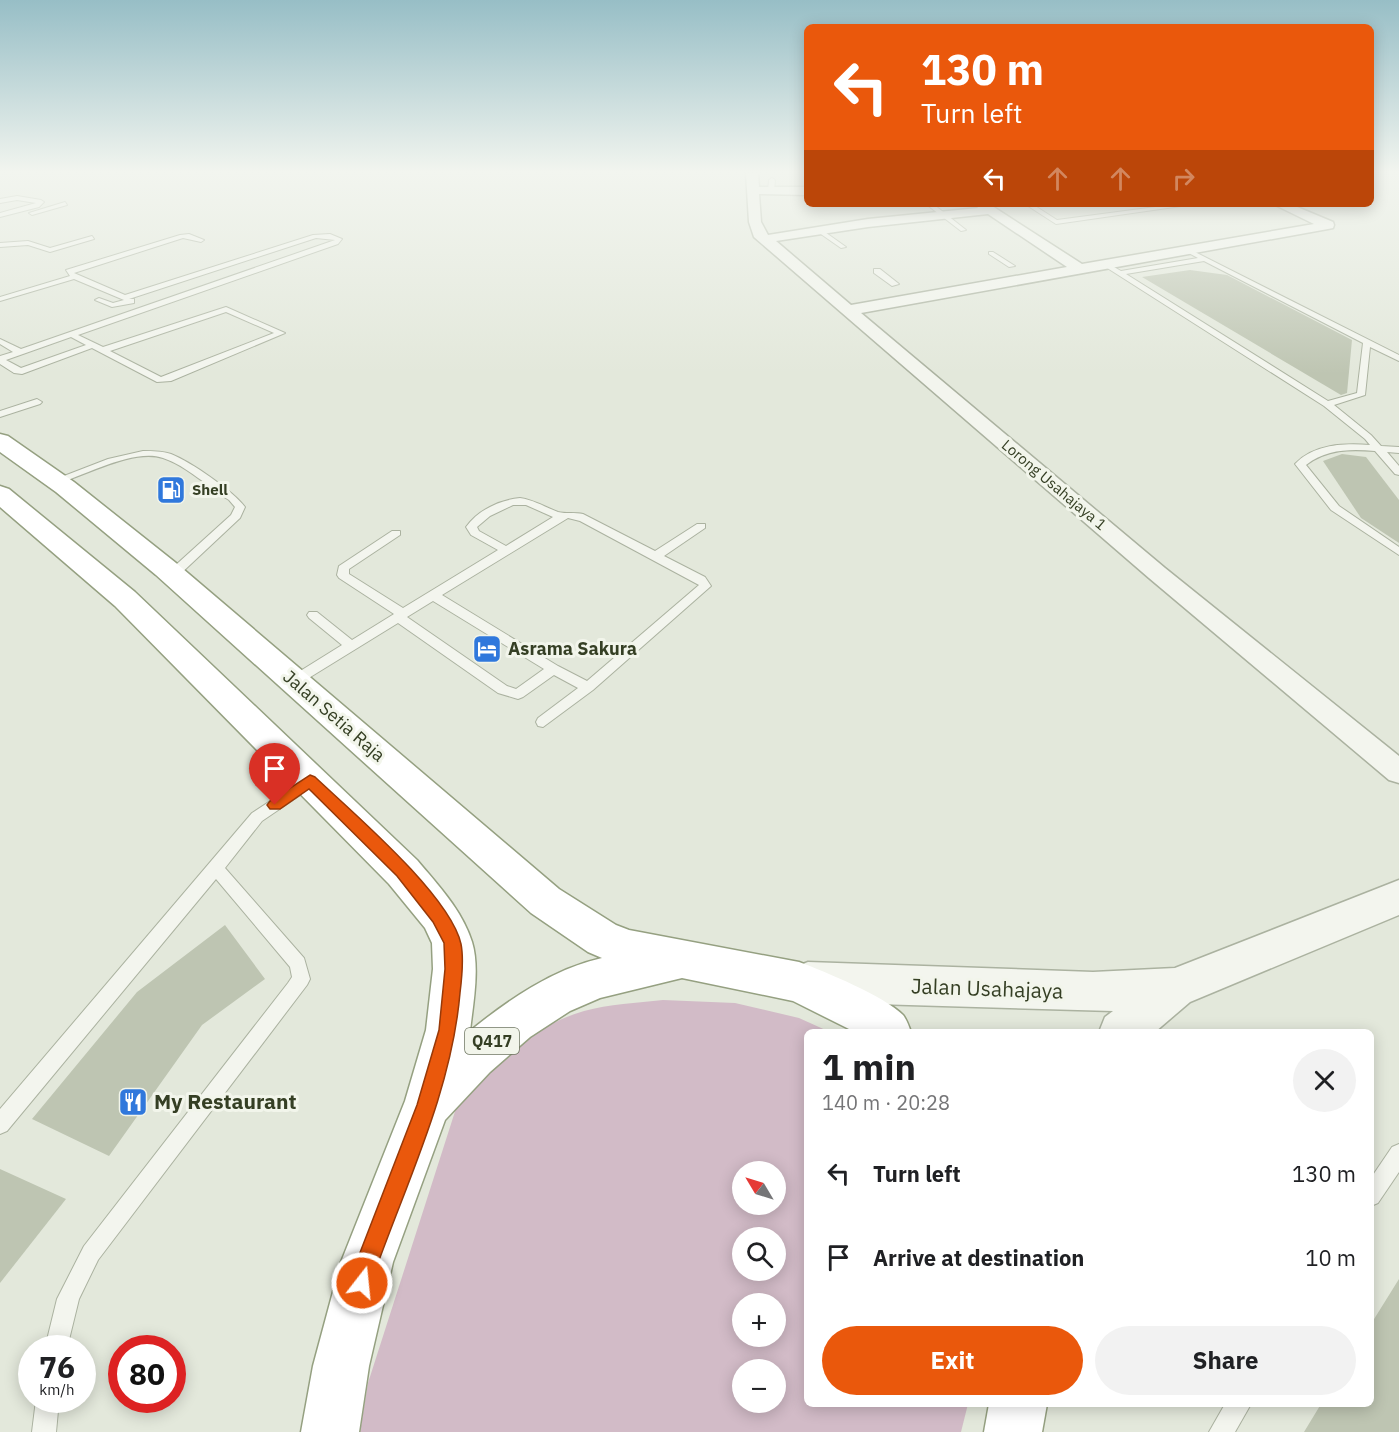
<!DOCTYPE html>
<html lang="en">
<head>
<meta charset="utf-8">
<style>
	:root { --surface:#fff; --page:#f2f2f2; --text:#202124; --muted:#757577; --accent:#ea580c }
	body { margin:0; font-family:"IBM Plex Sans",sans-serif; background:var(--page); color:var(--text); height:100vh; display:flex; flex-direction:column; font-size:22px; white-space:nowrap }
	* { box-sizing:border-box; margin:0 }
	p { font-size:20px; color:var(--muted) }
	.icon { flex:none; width:33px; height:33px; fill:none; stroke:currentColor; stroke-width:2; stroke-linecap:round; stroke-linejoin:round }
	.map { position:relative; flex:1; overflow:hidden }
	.side { position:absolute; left:804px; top:1029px; width:570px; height:378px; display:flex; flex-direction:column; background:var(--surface); border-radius:9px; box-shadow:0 3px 15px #0003 }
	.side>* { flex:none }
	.guide { position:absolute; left:804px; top:24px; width:570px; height:183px; border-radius:9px; box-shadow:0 3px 15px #0003; background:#ea580c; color:#fff; overflow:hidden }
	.needle { width:39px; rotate:308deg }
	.buttons { position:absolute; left:732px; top:1161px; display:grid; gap:12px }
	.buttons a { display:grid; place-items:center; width:54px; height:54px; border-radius:50%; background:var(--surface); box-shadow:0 3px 15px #0003; font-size:30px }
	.speed { position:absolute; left:18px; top:1335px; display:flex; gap:12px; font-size:30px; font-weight:700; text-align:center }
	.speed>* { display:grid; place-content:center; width:78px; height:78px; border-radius:50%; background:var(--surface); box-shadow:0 3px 15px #0003; line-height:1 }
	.speed small { font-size:15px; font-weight:400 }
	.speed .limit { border:9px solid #d22; background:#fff; color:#111 }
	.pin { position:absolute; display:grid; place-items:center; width:51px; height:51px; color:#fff; margin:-62px -26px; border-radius:50% 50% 50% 0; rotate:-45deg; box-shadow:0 0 6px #0007 }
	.pin .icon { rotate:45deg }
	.me { position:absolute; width:66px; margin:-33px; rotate:16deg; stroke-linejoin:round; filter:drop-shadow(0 0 4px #0008) }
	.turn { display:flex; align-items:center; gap:21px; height:126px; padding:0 18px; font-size:27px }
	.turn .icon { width:78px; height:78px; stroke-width:2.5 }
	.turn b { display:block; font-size:42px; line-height:51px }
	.lanes { display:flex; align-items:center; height:57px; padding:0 18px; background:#0003; justify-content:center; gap:30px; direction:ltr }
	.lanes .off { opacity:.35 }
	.round { display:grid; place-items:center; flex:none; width:63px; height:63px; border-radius:32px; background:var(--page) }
	.headline { display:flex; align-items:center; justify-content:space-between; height:102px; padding:0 18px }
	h1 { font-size:36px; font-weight:800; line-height:45px }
	.primary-button { display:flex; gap:12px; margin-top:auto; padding:12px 18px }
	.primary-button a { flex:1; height:69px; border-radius:36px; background:var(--accent); color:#fff; font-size:24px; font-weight:800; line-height:69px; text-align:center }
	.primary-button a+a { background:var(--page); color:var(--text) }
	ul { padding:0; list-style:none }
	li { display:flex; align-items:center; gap:18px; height:84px; padding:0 18px }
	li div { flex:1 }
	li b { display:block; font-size:22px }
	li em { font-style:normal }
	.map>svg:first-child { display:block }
</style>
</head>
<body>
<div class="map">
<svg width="1399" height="1432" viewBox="0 0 1399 1432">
	<rect width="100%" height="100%" fill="#e3e8db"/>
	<path fill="#d2bbc7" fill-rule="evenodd" d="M663,1000L735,1003L799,1018L830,1032H807V1404H968L961,1432H360L368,1383L459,1099C495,1064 534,1025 584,1011C609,1004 637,1003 663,1000ZM742,1172H776V1204H742ZM742,1238H776V1270H742ZM742,1304H776V1336H742ZM742,1370H776V1402H742Z"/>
	<g fill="#bec5b2">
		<polygon points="1190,270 1227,275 1352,340 1347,393 1341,395 1142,277"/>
		<polygon points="1342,454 1366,457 1399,500 1399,543 1361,518 1323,461"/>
		<polygon points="225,925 265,979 202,1025 109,1156 32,1119 137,992"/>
		<polygon points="0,1169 66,1199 0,1283"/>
		<polygon points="1399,1279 1399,1432 1304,1432 1321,1404 1371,1404 1371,1324"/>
	</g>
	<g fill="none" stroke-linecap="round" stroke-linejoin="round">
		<g stroke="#abb2a0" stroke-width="2">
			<g id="service">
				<polygon points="772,178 775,180 774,191 771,193 768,191 769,180"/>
				<polygon points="17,196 41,200 44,202 39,207 0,217 0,213 36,203 17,200 0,203 0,199"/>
				<polygon points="65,202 67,205 32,215 29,213"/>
				<polygon points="926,204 933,204 966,230 961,231"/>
				<polygon points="1025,204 1032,204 1057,220 1178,204 1195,204 1056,224"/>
				<polygon points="818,230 822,230 846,247 841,248 818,232"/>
				<path d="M189,234L204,240L201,242L183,238L74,273L125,295L313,235L330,234L342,239L338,244L78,335L103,347L226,307L285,333L171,381L157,382L92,348L22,374L14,373L0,364V356L13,352L0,344V339L21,349L335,240L316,238L129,299H134V303L112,307L95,300L99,298L113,303L124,300L74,279L0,301V297L70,276L66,270L180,235ZM226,312L274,333L161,377L110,351ZM71,337L86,345L21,368L6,360Z"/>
				<polygon points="92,236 94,239 50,252 28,245 0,247 0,243 28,241 50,248"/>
				<path d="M1185,249H1189L1399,355V361L1370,347L1365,395L1334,405L1371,435L1381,446L1399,447V453L1387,452L1399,466V475L1395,474L1375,451C1350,449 1327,449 1306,465L1339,506L1399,547V555L1331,510L1295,464C1314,444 1344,443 1370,445L1365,439L1324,406L1101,264L1107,263L1121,271L1198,258L1185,251ZM1204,261L1363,343L1357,393L1328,401L1126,274Z"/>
				<polygon points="989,252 993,252 1015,266 1009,267 989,254"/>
				<polygon points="874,269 880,269 899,284 892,286 874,273"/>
				<polygon points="37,399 42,402 40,404 0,417 0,411"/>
				<path d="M143,451C153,451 162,451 171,454C191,462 233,491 245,507L240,518L176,578L172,579L166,575L168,572L231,515L235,507L229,500C208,487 187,466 163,458C133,448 85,476 56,484L51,481L108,459Z"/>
				<path d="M520,498C534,500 545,507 558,512C566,514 575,512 583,514L655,551L697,524H705V528L664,556L705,577L711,586L593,690L543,727L538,726L536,722L538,718L578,688L554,675L523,697L518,699L498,693L398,623L299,684H289L288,681L289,678L342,645L309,618L307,615L309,612H317L352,640L394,614L339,578L337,575L339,566L392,531H400V535L349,569V574L403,608L498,550L471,535L466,527C478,510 500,500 520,498ZM513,505H526L553,517L506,546L479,531L477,527L490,516ZM568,518L580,521L699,585L587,681L558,666L442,595ZM433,601L544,669L516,689L507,686L407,617Z"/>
				<polygon points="310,775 315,777 317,781 315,785 262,821 225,868 304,958 310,979 307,985 98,1260 79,1299 67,1348 45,1348 57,1299 84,1246 288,983 292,977 290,967 216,879 7,1131 0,1134 0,1109 252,813"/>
				<polygon points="1399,1144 1399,1172 1378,1203 1371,1206 1371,1178 1392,1147"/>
				<polygon points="36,1400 59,1400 56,1432 32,1432"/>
				<polygon points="1225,1404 1251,1404 1235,1432 1209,1432"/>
			</g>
		</g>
		<g stroke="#abb2a0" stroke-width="3">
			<path id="minor" d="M746,173H758L759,187H807V195L759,194L761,222L768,235L868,219L978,208L975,204H989L1082,264L1314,224L1273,204H1290L1333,222L1334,225L1333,228L1328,229L861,313L1165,568L1399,756V783L1389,780L1149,578L754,237L749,222ZM988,214L1067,267L851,305L776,241L868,227Z"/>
		</g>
		<g stroke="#abb2a0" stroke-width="3">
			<polygon id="tertiary" points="1399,880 1399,915 1190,1002 1155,1032 1099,1032 1105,1017 1113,1011 808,1002 793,996 787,982 793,968 808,962 1093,972 1175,968"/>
		</g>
		<g stroke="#95a081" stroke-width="3">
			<g id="trunk">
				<path d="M0,434L8,436L74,482L176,563L559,889L616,925L629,930L799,962C826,972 884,996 903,1015C907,1020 909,1027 911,1032H855L793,1001L682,978L600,998L570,1011L530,1037L490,1072L445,1120L393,1262L369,1366L359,1432H301L313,1366L341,1262L405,1101L426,1030L433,969L432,943L425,928L389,884L115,606L0,507V486L9,489L135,592L417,860C438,885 462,910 472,942C480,968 473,1004 470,1031C508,1000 553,969 602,958L588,952L531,913L156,575L56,492L0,452Z"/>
				<polygon points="989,1404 1047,1404 1042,1432 984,1432"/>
			</g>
		</g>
		<use href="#service" fill="#f3f5ee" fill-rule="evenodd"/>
		<use href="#minor" fill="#f3f5ee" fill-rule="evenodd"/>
		<use href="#tertiary" fill="#f3f5ee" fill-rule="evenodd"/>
		<use href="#trunk" fill="#fff" fill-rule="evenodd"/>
	</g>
	<linearGradient id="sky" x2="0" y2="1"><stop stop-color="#97bec6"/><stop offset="0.46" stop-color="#f2f5ef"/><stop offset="1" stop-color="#f2f5ef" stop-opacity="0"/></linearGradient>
	<rect width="1399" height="374" fill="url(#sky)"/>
	<path fill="#ea580c" stroke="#983908" stroke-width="1.5" d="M310,775L315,777C352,812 450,895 461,944C464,959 462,977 460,993C452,1087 410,1175 378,1263L370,1291L362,1294L354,1291L351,1283L356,1263L417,1105L439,1030L445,969L444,943L433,922L397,876L309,789L280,809H270L267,805L270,801Z"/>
	<defs>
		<g id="fuel-square" transform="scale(1.5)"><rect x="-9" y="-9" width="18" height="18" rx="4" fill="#3078dc" stroke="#f2f5eb"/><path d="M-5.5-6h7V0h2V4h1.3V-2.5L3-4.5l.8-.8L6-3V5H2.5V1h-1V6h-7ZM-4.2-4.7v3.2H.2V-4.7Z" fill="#fff"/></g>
		<g id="hotel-square" transform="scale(1.5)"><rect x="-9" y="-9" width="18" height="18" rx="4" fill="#3078dc" stroke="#f2f5eb"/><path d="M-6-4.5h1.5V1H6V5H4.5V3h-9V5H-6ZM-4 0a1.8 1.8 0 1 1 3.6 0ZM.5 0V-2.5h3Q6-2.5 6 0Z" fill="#fff"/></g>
		<g id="restaurant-square" transform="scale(1.5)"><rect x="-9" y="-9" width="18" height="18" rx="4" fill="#3078dc" stroke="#f2f5eb"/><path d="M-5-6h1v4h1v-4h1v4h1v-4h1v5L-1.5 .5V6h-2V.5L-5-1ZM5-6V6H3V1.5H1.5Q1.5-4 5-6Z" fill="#fff"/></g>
	</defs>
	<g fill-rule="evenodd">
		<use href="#fuel-square" x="171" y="490"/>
		<use href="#hotel-square" x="487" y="649"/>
		<use href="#restaurant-square" x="133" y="1102"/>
	</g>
	<g text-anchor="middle" stroke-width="6" stroke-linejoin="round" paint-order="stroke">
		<g font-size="15" fill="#353f24" stroke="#f2f5eb">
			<text transform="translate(1054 485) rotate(40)" y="5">Lorong Usahajaya 1</text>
		</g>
		<g font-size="15" font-weight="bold" fill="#353f24" stroke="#f2f5eb" text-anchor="start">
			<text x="192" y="495">Shell</text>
		</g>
		<rect fill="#f2f5eb" stroke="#6e7660" stroke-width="1.5" x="465" y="1028" width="54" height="26" rx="4.5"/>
		<g font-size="16" font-weight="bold" fill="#353f24">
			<text x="492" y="1047">Q417</text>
		</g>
		<g font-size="18" font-weight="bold" fill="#353f24" stroke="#f2f5eb" text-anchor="start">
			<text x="508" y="655">Asrama Sakura</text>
		</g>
		<g font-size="18" fill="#353f24" stroke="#f2f5eb">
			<text transform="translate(334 716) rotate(41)" y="6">Jalan Setia Raja</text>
		</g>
		<g font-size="21" fill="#353f24" stroke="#f2f5eb">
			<text transform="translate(987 989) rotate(2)" y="7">Jalan Usahajaya</text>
		</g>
		<g font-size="21" font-weight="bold" fill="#353f24" stroke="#f2f5eb" text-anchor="start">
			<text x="154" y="1109">My Restaurant</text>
		</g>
	</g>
</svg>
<div class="buttons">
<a><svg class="needle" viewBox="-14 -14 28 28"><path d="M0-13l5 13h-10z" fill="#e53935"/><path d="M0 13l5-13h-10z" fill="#757577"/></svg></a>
<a><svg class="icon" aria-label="search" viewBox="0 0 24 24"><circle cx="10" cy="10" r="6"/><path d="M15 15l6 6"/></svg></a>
<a>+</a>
<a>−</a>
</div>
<div class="speed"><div>76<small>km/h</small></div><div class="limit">80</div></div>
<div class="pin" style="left:275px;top:805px;background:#d93025"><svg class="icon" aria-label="arrive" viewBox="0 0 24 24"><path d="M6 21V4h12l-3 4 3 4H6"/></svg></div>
<svg class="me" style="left:362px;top:1283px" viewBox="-20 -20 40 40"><circle r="17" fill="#ea580c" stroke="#fff" stroke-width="3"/><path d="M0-11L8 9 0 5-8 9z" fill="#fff"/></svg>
<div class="guide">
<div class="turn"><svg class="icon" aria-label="left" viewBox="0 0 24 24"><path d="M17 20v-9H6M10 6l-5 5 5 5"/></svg><div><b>130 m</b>Turn left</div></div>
<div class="lanes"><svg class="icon" aria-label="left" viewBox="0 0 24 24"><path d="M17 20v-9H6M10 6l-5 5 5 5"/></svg><svg class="icon off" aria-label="ahead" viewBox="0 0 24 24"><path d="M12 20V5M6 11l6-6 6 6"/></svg><svg class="icon off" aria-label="ahead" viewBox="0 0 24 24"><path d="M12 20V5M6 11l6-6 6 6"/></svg><svg class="icon off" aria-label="right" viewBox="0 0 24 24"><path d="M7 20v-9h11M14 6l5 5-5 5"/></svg></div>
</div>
<section class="side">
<div class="headline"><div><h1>1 min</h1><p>140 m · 20:28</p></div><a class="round"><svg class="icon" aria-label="close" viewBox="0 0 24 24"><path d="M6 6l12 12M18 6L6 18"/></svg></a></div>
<ul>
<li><svg class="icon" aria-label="left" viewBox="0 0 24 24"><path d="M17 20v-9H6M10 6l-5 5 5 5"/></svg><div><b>Turn left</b></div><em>130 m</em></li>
<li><svg class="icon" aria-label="arrive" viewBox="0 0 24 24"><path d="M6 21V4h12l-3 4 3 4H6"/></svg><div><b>Arrive at destination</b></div><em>10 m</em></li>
</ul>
<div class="primary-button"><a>Exit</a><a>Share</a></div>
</section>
</div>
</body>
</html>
